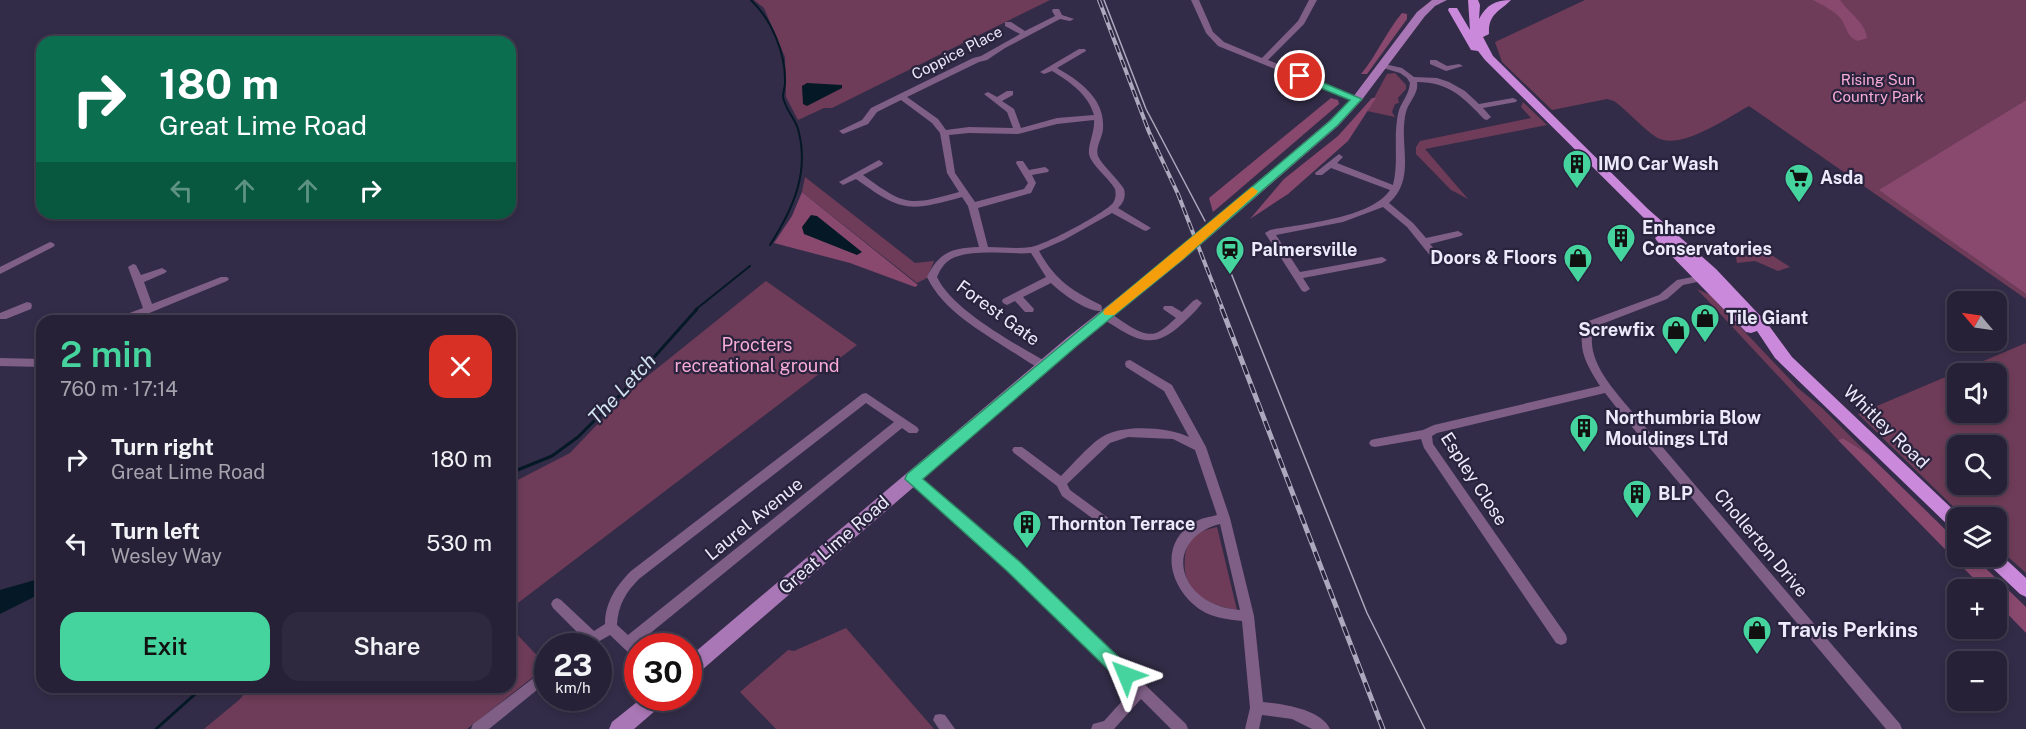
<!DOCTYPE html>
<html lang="en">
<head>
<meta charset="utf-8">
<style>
	:root { --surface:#262136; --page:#2e293e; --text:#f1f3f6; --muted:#a4a3ad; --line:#423e51; --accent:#46d49e }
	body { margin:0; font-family:"Public Sans",sans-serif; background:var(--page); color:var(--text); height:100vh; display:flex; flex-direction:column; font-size:22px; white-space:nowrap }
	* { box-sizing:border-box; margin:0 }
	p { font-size:20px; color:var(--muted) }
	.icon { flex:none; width:33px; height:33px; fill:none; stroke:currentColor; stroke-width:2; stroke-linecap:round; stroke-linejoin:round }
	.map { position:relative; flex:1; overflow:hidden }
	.sheet { position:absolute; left:36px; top:315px; width:480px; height:378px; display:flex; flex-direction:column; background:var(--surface); border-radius:18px; box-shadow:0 3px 9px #0003,0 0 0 2px var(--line) }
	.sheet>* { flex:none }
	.guide { position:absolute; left:36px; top:36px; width:480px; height:183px; border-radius:18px; box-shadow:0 3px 9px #0003,0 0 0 2px var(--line); background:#0b6e4f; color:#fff; overflow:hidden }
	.needle { width:39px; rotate:299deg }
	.controls { position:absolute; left:1947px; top:291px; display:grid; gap:12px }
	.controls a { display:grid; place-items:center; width:60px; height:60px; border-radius:12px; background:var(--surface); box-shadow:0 3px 9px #0003,0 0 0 2px var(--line); font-size:30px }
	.speed { position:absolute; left:534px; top:633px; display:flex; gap:12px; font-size:30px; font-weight:700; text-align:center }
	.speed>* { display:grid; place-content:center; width:78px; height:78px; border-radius:50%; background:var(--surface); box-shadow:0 3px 9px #0003,0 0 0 2px var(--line); line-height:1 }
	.speed small { font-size:15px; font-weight:400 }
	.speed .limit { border:9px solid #d22; background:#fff; color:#111 }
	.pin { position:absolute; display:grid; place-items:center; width:51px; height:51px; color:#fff; margin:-26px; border:3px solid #fff; border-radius:50%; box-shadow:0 2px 6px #0007 }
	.me { position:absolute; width:66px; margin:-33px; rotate:314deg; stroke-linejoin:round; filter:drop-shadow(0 0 4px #0008) }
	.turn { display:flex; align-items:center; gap:21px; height:126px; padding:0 24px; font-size:27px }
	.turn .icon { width:78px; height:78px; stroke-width:2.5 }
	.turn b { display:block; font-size:42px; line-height:51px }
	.lanes { display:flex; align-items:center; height:57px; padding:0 24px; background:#0003; justify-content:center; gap:30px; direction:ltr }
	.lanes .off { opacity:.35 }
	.round { display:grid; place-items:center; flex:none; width:63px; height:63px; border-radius:18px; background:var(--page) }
	.head { display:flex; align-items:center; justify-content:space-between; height:102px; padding:0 24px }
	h1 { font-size:36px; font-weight:600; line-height:45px; color:var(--accent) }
	.action { display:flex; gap:12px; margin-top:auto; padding:12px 24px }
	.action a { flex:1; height:69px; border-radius:18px; background:var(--accent); color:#111; font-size:24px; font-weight:600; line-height:69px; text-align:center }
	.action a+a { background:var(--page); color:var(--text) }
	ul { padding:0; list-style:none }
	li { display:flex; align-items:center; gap:18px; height:84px; padding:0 24px }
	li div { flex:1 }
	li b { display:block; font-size:22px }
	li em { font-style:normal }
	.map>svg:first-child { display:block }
</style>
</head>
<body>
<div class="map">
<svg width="2026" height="729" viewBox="0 0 2026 729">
	<rect width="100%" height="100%" fill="#332c48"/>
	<g fill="#6e3c58" fill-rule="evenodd">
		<polygon points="754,0 1050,0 832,108 824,108 798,120 786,97 785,57 764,8"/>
		<path d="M1585,0H2026V100L1880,190L2026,294V299L1749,106C1727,118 1679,152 1656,137C1641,127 1628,111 1614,101L1607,99L1552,110L1502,62L1495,42Z"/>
		<polygon points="1395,73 1406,85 1406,89 1398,98 1399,103 1395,104 1392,112 1395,117 1367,111 1387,74"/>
		<polygon points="1523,102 1547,125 1425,149 1468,199 1451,190 1416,154 1416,147 1420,141 1531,118 1521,107"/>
		<polygon points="805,177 915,263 934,261 927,278 917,283 802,192"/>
		<polygon points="1757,253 1773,256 1790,267 1778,271 1755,261 1737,263 1736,257"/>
		<polygon points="766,281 857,345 510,609 510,484 570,453 629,391"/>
		<polygon points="1697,289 1710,295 1798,388 1822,408 1868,454 1843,438 1838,440"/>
		<path d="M2026,343V573L1997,547L1996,518L1964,517L1858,414ZM1958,374H1996V412H1958ZM1958,446H1996V484H1958Z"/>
		<path d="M1217,527L1237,610C1206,604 1181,593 1185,557C1185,551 1189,539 1194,535C1199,531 1210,529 1217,527Z"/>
		<polygon points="510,627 547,666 467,729 204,729 239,700 250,687 510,687"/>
		<polygon points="846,628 934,729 776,729 740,692 788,650 794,651"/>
	</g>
	<g fill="#89496e">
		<path d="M1813,0H1840C1848,12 1866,23 1867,38L1858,41C1847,37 1847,28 1841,19C1835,11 1822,5 1813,0Z"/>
		<path d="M1402,13L1407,14V19L1367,74H1361C1377,55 1386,32 1402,13Z"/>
		<polygon points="1331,98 1338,100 1339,104 1213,212 1209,198"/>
		<polygon points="1372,98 1376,98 1348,141 1288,194 1250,219 1284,179 1338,136"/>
		<polygon points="2026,100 2026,294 1879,190"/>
		<polygon points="802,192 918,285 915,287 850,263 774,243 792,216"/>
		<polygon points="1843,438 1868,454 1957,541 1958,556 1974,557 2026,607 2026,633 1997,603 1996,590 1984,589 1838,440"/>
	</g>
	<g fill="#041826">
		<polygon points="807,83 842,85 842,88 807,106 803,104 802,86"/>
		<polygon points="811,215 817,216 862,252 857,255 804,234 802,227"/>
		<polygon points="42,578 42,593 0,614 0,590"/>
	</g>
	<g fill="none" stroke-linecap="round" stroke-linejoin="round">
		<g stroke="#041826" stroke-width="2">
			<path d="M751,0C772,20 786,54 785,83C785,87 783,92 783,96C784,108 795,118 798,129C810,172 793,209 770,245"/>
			<polyline points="695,310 750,266"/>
		</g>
		<g stroke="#041826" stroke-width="3">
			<polyline points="510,473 552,456 578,437 623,392 697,309"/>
			<polyline points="156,729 203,687"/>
		</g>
		<g fill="#7f5f86" fill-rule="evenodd">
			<polygon points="1191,0 1199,0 1213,32 1224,42 1262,58 1298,21 1309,0 1317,0 1304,24 1268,60 1361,99 1360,101 1354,101 1218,46 1206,33"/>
			<path d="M1053,9H1059L1062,15L1074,19L1070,21L1060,19L1005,48L987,60L979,62L907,97L938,119L946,130L969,127L1013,128L1007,112L984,94L988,92L997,97L1007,91H1013V95L1002,101L1014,109L1021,128L1057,118L1094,115C1088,94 1070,82 1052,71L1044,74L1040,72L1079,49H1085L1086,51L1057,68C1080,81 1105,99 1103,128C1103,137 1095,147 1098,156C1101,164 1118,179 1124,189C1126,197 1124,202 1118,208L1151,228L1146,231L1143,230L1112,213L1064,240L1039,251C1055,280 1072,291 1101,305L1102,308L1101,311C1087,312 1061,293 1051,283L1023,297L1034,309L1033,312H1025L1015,301L1007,305L1003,303L1002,301L1003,299L1046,277L1031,253C1008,255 972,248 951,259C944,263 940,270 937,277C953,311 1016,344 1048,363L1049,366L1048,369L1044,370C1033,366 1022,357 1011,351C981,331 943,311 927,277C939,252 952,248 979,247L968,206L962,197C908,212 902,212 856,179L843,185L839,182L879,160L883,163L882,165L863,175C905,206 909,206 959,192L947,173L940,133L932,123L901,100L877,112L868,124L843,134L839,131L862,120L871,108L973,58L981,56L1020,34L1005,26V22H1011L1025,31L1055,16L1052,11ZM1094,120C1095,131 1088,144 1089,154C1091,165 1109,178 1115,189C1116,194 1116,198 1113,203C1105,213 1045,245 1031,247C1017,249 1002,247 988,247L978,208L1031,193L1036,183L1032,175L1048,172L1049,170L1045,167L1029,170L1023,161H1017L1016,163L1028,183L1024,189L975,202L955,173L949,135L969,133L1018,134L1057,124Z"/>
			<polygon points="1430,60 1436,60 1447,66 1459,64 1463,66 1446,71 1430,64"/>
			<path d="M1380,63L1402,68L1414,77L1437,78L1449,82L1465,91L1479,104L1513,98L1517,100L1516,102L1483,108L1491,117L1487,120L1484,119C1463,97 1449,82 1417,82C1419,94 1409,101 1406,112C1398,143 1417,178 1389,203L1413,223L1426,238L1458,231L1463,234L1461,236L1430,244L1440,256L1435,259L1432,258L1407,227L1383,207L1343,222L1276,235L1300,272L1382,257L1387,260L1382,263L1303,278L1310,289L1305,292L1302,291L1265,233L1270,230C1301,224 1372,218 1390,190L1331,168L1322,175H1316L1315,173L1339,154L1343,157L1337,163L1393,185C1399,161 1393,138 1398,114C1400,103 1409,96 1410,83L1407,78L1400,73L1380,67Z"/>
			<polygon points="50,242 53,243 55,245 53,247 0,274 0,267"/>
			<polygon points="133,264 136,265 141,275 162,268 167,271 165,273 144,282 152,304 221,277 227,277 229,279 227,281 130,321 115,321 116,318 143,308 128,267"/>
			<path d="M1708,274L1713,277L1711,279L1683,285L1667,299L1594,327C1583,360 1616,392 1635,415L1900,724L1902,729H1886L1627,421L1605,393L1437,433L1432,436L1433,444L1566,635L1567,639L1566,643L1561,645L1556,643L1424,448L1421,439L1375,447L1371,446L1369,443L1371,440L1375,439L1423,430L1434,425L1600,386C1587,366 1575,346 1586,322L1659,295L1677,280Z"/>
			<path d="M1197,299L1202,303C1196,311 1189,317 1182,324C1150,354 1133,337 1101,318L1100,315L1105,311L1109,312C1121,320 1142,338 1156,333C1164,330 1170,323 1176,318L1163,309L1164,306H1172L1182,312L1193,301Z"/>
			<polygon points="27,302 31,303 32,306 31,309 6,319 0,319 0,313"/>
			<polygon points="0,358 42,359 42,367 0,366"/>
			<path d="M1130,360L1172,385L1206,447L1230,518L1254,616L1263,702C1282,704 1321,709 1330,729H1312L1292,719L1262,715L1259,729H1245L1250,708L1242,621C1230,620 1217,618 1206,613C1171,594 1155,545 1195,522C1201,518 1210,517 1217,515L1195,450L1173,439L1128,437L1110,443L1067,484L1070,490L1111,520L1113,524L1111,528L1107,529L1062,496L1057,486L1014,453L1012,450L1014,447H1022L1061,476C1071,466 1090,444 1102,437C1123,424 1167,427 1189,437L1164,391L1126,367L1125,364L1126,361ZM1220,524L1240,610C1232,609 1224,608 1217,605C1173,588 1170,537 1220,524Z"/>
			<path d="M866,393L917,427L919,430L917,433H909L902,428L637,644L640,646H638V659L633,657L610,635L591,646H575L576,642L583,638L553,608L551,604L553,600L557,598L561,600L594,631L605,624C605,603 616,586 631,571L862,394ZM866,403L894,422L628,635L617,625C618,605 626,592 639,579Z"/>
			<polygon points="912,474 916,476 1017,562 1186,724 1188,729 1171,729 1141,699 1114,729 1091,729 1093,724 1104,721 1132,690 1009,570 908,482 906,479 908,476"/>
			<polygon points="548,667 548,681 489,729 471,729 473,724"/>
			<polygon points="940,714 945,715 955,729 939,729 933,720 935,715"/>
		</g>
		<g fill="#aa77b6" fill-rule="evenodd">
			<polygon points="1432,0 1447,0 1435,6 1425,16 1361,101 1338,126 1183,260 1078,345 695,676 688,678 688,658 1068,337 1173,254 1330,120 1353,97 1417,12"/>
			<polygon points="642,698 666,698 663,704 634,729 609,729 612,722"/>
		</g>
		<g fill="#cb89db" fill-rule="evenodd">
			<path d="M1468,0H1478L1480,5L1479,19C1486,5 1496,0 1511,0C1499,12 1488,14 1489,34L1483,37L1493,56L1648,209L1716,269L1767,323L1792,357L1962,518H1958V531L1952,529L1775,358L1757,331L1751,333L1746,332L1657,241L1655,238L1660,234L1485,60L1478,51L1471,50L1448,10L1449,8H1457L1470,30Z"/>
			<polygon points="1997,551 2026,578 2026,597 2020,594 1985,561 1983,556 1996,556"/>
		</g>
		<g stroke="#aca8bd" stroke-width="1.5">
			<polyline points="1104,0 1146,109 1205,221"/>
			<polyline points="1223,253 1367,613 1425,729"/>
		</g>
		<g stroke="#aca8bd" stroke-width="4">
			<polyline id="rail-far1" points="1099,0 1149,132 1178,194 1223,310"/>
		</g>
		<g stroke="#aca8bd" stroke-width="5">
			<polyline id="rail" points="1222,309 1383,729"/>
		</g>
		<use href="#rail-far1" stroke="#29233e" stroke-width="2" stroke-dasharray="8" stroke-linecap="butt"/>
		<use href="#rail" stroke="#29233e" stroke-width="3" stroke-dasharray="10" stroke-linecap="butt"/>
	</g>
	<path fill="#46d49e" stroke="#2e8a67" stroke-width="1.5" d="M1300,73L1362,99L1338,125L1182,260L1078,345L923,479L1019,561L1132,670L1134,675L1132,681L1126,683L1120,681L1007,571L905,479L907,474C1047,356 1190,240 1330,121L1350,100L1296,78L1295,76Z"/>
	<polygon fill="#f59e0b" points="1252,187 1258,191 1256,194 1182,260 1114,315 1105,315 1103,312 1105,309"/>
	<defs>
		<g id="building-pin" transform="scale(1.5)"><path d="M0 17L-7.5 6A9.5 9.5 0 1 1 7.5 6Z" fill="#46d49e" stroke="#29233e"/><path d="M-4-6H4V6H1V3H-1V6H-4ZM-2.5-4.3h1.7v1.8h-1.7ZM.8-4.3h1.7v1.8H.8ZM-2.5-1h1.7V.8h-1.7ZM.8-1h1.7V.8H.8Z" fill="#111"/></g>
		<g id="supermarket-pin" transform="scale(1.5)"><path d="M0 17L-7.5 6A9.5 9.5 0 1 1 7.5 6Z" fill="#46d49e" stroke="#29233e"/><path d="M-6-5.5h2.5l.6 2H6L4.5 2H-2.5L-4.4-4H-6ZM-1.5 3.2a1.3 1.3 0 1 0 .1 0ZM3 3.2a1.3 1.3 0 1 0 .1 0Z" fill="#111"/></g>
		<g id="station-pin" transform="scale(1.5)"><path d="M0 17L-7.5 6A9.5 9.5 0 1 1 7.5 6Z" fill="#46d49e" stroke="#29233e"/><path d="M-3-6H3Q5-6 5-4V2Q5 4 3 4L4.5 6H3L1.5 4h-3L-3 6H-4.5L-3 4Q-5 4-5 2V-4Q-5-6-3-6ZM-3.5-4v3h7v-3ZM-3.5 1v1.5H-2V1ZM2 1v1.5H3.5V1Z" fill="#111"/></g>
		<g id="shop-pin" transform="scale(1.5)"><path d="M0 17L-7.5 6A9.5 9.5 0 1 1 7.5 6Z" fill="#46d49e" stroke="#29233e"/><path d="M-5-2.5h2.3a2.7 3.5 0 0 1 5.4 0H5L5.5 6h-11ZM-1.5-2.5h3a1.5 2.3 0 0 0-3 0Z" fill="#111"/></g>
	</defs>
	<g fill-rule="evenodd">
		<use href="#building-pin" x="1577" y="164"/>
		<use href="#supermarket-pin" x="1799" y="178"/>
		<use href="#building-pin" x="1621" y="238"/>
		<use href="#station-pin" x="1230" y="250"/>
		<use href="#shop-pin" x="1578" y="258"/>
		<use href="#shop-pin" x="1705" y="318"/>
		<use href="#shop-pin" x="1676" y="330"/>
		<use href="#building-pin" x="1584" y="428"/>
		<use href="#building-pin" x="1637" y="494"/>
		<use href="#building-pin" x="1027" y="524"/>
		<use href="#shop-pin" x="1757" y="630"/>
	</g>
	<g text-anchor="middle" stroke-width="4.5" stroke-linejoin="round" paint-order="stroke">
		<g font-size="15" fill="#ece9fb" stroke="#29233e">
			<text transform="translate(957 53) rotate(-27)" y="5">Coppice Place</text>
		</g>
		<g font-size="15" fill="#f8acd5" stroke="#29233e">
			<text x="1878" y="85">Rising Sun<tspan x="1878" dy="17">Country Park</tspan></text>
		</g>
		<g font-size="18" font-weight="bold" fill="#ece9fb" stroke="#29233e" text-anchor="start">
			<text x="1598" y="170">IMO Car Wash</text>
			<text x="1820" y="184">Asda</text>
			<text x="1642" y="234">Enhance<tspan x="1642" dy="21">Conservatories</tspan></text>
			<text x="1251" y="256">Palmersville</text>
			<text x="1557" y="264" text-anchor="end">Doors &amp; Floors</text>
			<text x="1726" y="324">Tile Giant</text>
			<text x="1655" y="336" text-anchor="end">Screwfix</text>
			<text x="1605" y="424">Northumbria Blow<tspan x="1605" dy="21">Mouldings LTd</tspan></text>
			<text x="1658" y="500">BLP</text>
			<text x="1048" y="530">Thornton Terrace</text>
		</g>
		<g font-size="18" fill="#ece9fb" stroke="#29233e">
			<text transform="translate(998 313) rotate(36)" y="6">Forest Gate</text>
			<text transform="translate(1886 427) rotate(44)" y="6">Whitley Road</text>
			<text transform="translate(1474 479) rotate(57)" y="6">Espley Close</text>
			<text transform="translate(754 519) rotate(-39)" y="6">Laurel Avenue</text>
			<text transform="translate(1761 543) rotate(50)" y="6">Chollerton Drive</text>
			<text transform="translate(834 545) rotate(-41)" y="6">Great Lime Road</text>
		</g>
		<g font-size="18" fill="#f8acd5" stroke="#29233e">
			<text x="757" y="351">Procters<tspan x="757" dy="21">recreational ground</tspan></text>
		</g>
		<g font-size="20" font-style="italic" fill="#d2e3f0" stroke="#29233e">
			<text transform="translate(622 389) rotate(-47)" y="7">The Letch</text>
		</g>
		<g font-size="21" font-weight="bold" fill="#ece9fb" stroke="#29233e" text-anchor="start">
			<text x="1778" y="637">Travis Perkins</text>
		</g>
	</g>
</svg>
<div class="controls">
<a><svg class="needle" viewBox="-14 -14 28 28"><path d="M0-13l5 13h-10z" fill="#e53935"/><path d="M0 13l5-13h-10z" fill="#a4a3ad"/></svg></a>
<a><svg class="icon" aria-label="sound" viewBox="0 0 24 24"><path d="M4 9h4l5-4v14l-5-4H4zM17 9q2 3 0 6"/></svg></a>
<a><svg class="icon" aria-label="search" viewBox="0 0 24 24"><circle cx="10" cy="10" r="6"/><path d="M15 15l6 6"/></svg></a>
<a><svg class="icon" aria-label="layers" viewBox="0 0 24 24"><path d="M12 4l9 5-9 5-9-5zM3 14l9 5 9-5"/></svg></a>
<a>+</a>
<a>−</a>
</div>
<div class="speed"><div>23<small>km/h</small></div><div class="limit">30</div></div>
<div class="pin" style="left:1300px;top:76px;background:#d93025"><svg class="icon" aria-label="arrive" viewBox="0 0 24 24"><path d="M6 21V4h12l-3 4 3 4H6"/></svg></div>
<svg class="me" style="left:1126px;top:675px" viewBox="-20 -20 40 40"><path d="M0-17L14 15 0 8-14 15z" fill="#46d49e" stroke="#fff" stroke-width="4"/></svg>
<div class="guide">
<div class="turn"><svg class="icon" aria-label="right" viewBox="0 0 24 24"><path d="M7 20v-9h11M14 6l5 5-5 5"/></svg><div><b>180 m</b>Great Lime Road</div></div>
<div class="lanes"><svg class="icon off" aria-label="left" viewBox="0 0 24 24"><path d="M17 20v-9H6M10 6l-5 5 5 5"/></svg><svg class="icon off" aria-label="ahead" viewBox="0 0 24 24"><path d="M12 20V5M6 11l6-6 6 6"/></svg><svg class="icon off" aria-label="ahead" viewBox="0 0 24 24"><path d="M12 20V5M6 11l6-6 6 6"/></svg><svg class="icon" aria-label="right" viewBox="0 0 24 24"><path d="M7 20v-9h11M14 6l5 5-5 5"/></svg></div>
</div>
<section class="sheet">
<div class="head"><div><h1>2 min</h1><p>760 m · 17:14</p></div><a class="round" style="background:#d93025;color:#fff"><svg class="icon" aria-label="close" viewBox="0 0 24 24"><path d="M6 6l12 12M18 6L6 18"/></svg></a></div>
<ul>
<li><svg class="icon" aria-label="right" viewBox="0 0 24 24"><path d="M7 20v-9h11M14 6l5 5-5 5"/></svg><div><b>Turn right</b><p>Great Lime Road</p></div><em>180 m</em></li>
<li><svg class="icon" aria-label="left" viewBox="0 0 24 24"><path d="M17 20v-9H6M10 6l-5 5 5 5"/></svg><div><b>Turn left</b><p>Wesley Way</p></div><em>530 m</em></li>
</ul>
<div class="action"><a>Exit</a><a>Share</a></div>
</section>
</div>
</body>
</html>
